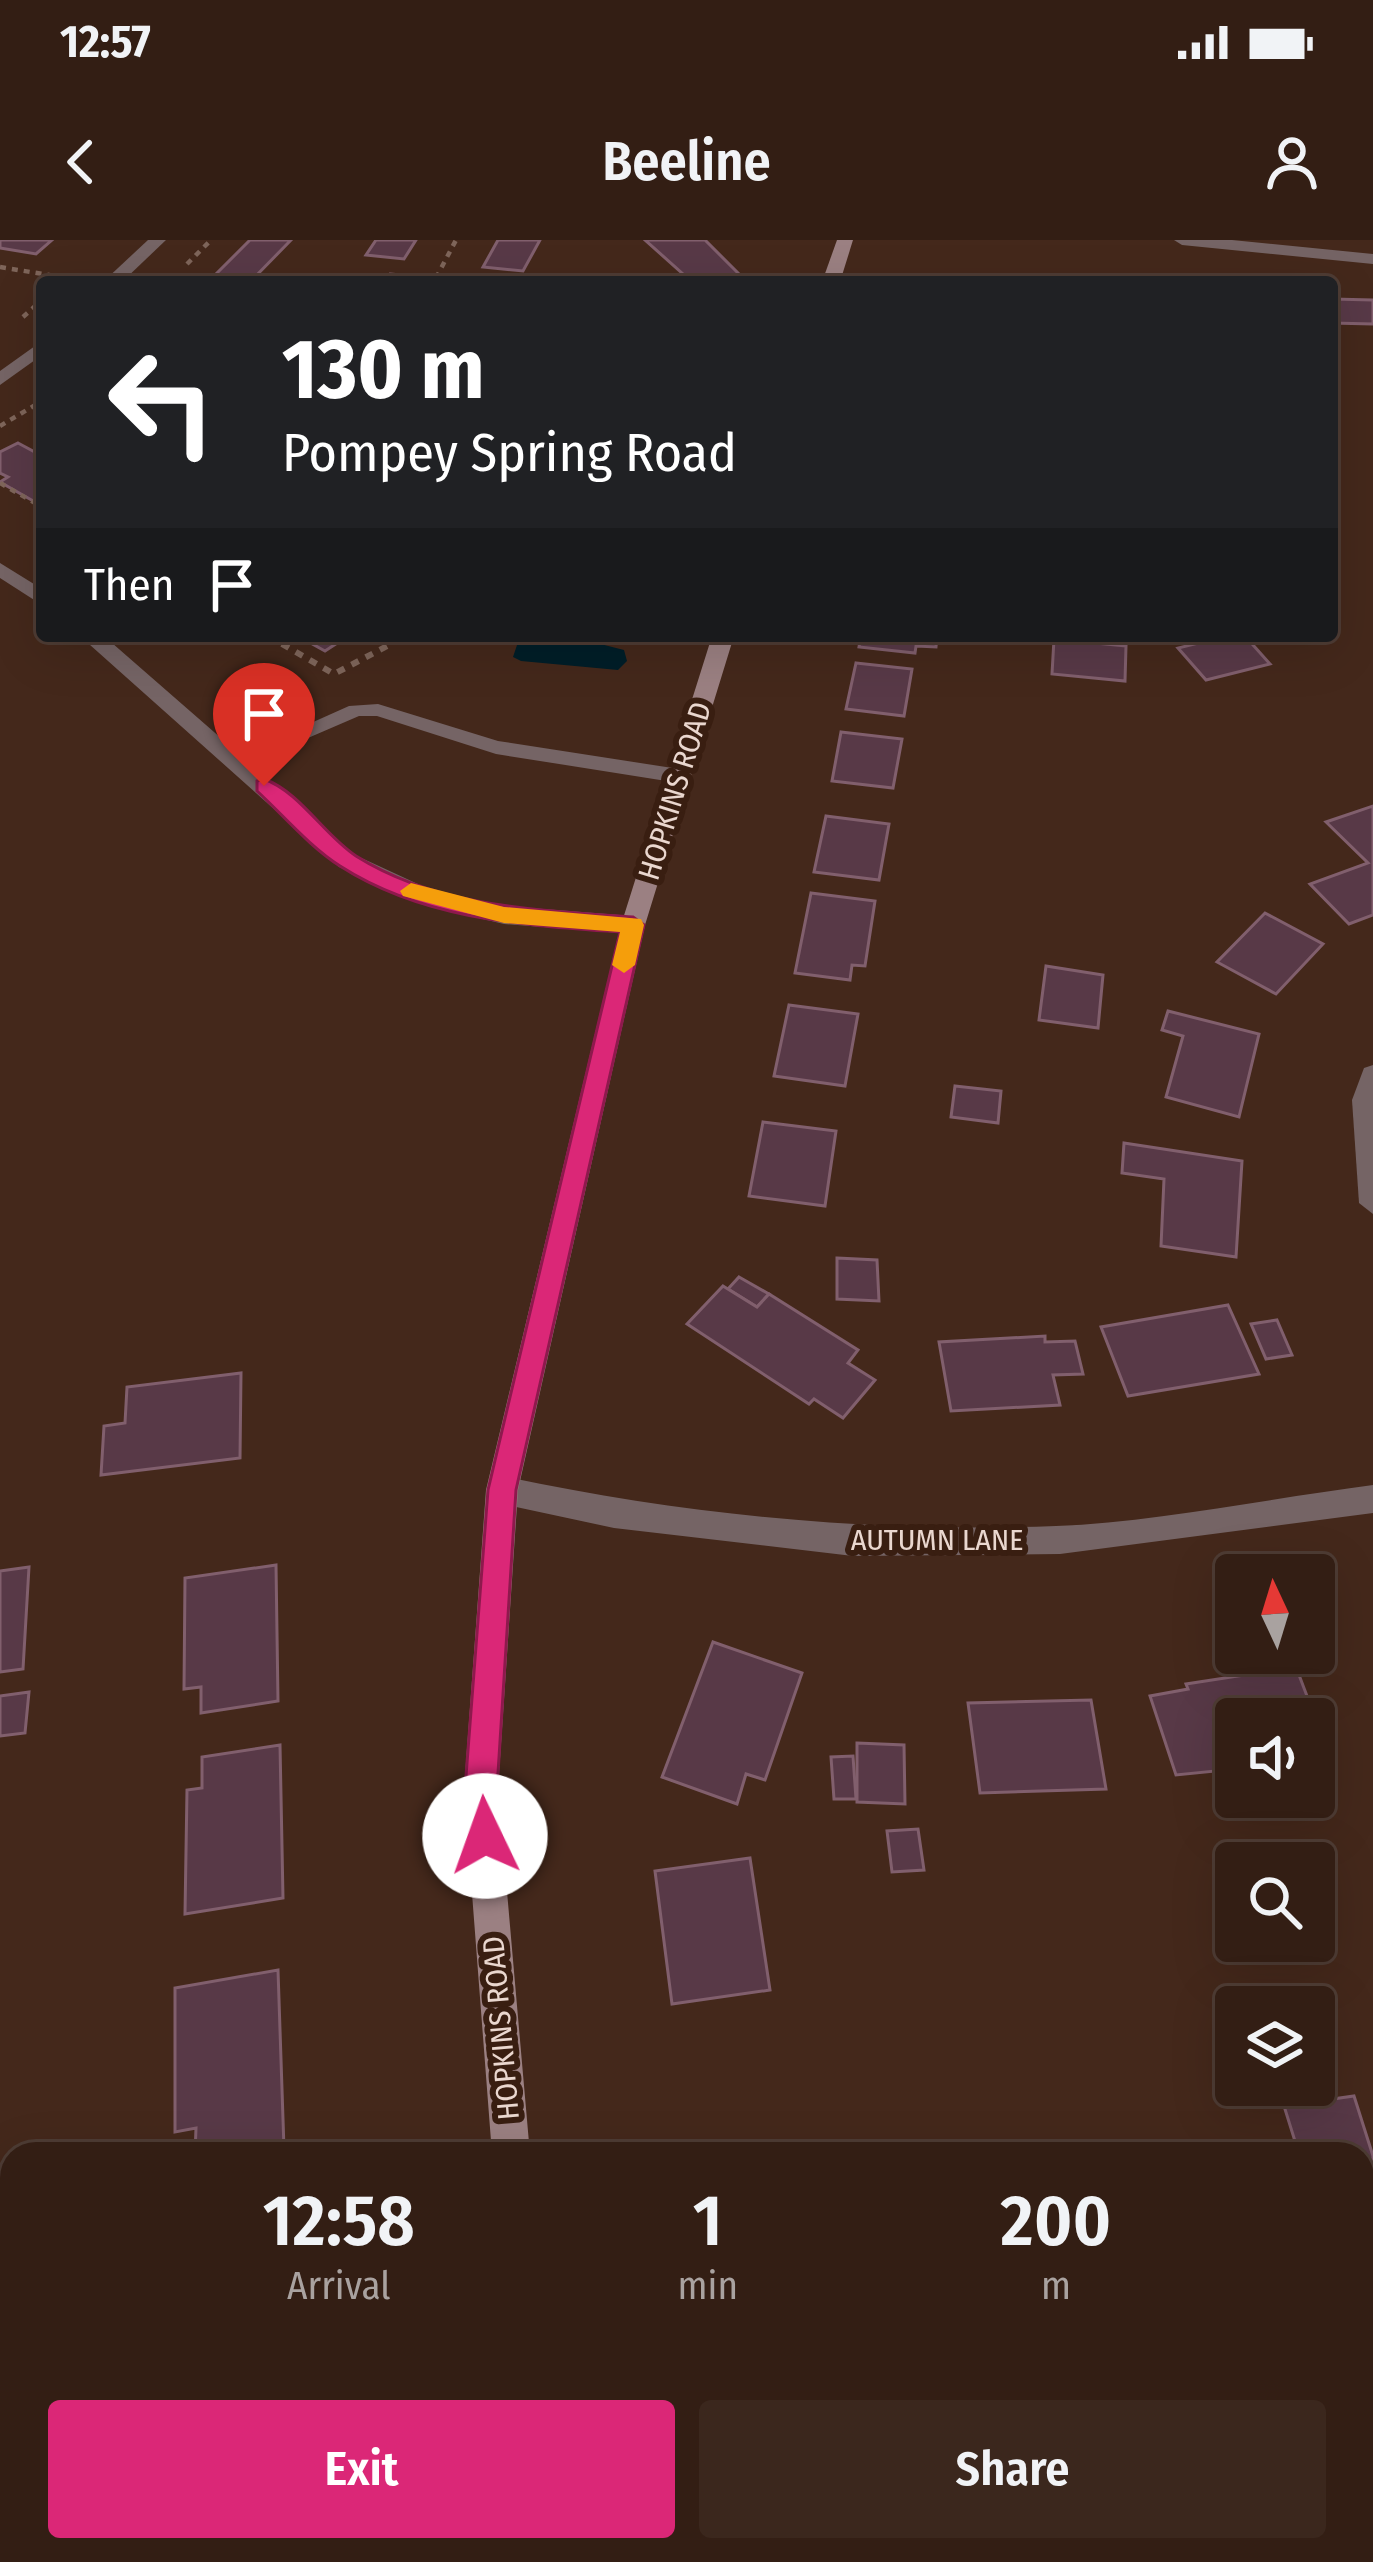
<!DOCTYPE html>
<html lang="en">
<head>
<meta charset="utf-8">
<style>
	:root { --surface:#331e14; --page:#3b271d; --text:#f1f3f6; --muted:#a9a2a0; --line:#4e3c34; --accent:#db2777 }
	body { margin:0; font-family:"Fira Sans Condensed",sans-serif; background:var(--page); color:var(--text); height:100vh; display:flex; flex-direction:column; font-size:45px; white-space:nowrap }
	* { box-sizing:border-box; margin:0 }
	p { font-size:39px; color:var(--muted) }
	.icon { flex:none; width:66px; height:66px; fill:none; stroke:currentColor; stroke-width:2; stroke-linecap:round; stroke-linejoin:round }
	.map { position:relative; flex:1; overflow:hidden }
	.drawer { position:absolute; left:0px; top:1902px; width:1374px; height:420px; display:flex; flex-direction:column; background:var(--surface); border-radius:36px 36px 0 0; box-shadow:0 12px 48px #0002,0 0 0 3px var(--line) }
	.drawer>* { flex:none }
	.guide { position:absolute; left:36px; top:36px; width:1302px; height:366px; border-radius:12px; box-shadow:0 12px 48px #0002,0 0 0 3px var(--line); background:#202124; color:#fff; overflow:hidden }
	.needle { width:78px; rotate:356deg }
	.fabs { position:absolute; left:1215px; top:1314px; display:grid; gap:24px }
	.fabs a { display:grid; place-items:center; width:120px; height:120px; border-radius:12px; background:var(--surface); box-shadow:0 12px 48px #0002,0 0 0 3px var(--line); font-size:60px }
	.pin { position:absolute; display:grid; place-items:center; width:102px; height:102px; color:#fff; margin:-123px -51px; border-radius:50% 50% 50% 0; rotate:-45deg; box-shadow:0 0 12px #0007 }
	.pin .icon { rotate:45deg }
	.me { position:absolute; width:132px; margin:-66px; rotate:357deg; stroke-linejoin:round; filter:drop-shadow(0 0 9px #0008) }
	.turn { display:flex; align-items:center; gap:42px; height:252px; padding:0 48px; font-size:54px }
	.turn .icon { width:156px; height:156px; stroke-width:2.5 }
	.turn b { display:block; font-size:84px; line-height:102px }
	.then { display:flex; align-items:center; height:114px; padding:0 48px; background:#0003; gap:24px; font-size:45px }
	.eta { display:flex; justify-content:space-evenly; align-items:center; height:204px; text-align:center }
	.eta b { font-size:72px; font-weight:600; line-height:84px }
	.primary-button { display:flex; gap:24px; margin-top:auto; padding:24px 48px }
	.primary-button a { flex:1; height:138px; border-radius:12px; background:var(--accent); color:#fff; font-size:48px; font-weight:600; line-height:138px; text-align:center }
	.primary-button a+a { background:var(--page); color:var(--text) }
	.status { display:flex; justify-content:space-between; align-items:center; height:84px; padding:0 60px; background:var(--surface); direction:ltr }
	.status svg { height:33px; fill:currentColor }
	header { display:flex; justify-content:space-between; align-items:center; height:156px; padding:0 48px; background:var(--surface); font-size:54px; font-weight:600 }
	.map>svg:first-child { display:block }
</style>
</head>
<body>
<div class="status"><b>12:57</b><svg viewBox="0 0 49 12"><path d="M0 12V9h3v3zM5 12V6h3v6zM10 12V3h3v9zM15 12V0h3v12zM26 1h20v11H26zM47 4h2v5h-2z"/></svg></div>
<header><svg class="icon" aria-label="back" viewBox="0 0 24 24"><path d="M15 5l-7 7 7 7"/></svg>Beeline<svg class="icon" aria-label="person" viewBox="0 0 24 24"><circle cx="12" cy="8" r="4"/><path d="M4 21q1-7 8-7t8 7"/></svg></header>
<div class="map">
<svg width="1373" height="2322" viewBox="0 0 1373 2322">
	<rect width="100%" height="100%" fill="#44281b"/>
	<polygon fill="#001e28" points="520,396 569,396 624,410 627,421 618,430 521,421 513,417"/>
	<g fill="#583947" stroke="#815f6d" stroke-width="3">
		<polygon points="0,0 52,0 36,14 0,8"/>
		<polygon points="250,0 291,0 250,42 208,42"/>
		<polygon points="376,0 416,0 404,19 366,15"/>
		<polygon points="498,0 540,0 523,31 483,27"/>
		<polygon points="645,0 705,0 747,42 692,42"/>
		<polygon points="390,34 436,38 480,42 385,42"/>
		<polygon points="1332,59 1373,60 1373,84 1332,83"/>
		<polygon points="18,203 42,216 42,266 0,242 8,237 0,233 0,212"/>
		<polygon points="298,396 348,396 325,411"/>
		<polygon points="861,396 937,396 936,407 916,406 915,413 859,407"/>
		<polygon points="1227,396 1245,396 1270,424 1206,440 1178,408"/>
		<polygon points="1054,399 1126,406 1125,441 1052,434"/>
		<polygon points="856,423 912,429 904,476 846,469"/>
		<polygon points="841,492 902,499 893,548 832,541"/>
		<polygon points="1373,566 1373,675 1349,684 1310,644 1368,623 1326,582"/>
		<polygon points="826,576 889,584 879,640 814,632"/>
		<polygon points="811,653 875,661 865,726 852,725 850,740 795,733"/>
		<polygon points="1265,673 1323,704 1276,754 1217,722"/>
		<polygon points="1046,726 1103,735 1098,788 1039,780"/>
		<polygon points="789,765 858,774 845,846 774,836"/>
		<polygon points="1168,771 1259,794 1239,877 1166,857 1183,796 1162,790"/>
		<polygon points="955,846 1001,851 998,883 951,877"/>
		<polygon points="763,882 836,891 825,966 749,956"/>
		<polygon points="1124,903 1242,921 1236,1017 1161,1006 1164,939 1122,933"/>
		<polygon points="837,1018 877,1020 879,1061 837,1059"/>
		<polygon points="739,1037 769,1054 757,1067 728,1049"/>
		<polygon points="723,1046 757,1067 769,1054 858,1110 848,1123 875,1140 843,1178 814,1159 809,1164 687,1084"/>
		<polygon points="1228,1065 1259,1134 1128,1156 1101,1087"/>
		<polygon points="1277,1080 1292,1115 1266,1119 1251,1084"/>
		<polygon points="1045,1096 1045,1102 1075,1101 1083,1134 1053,1135 1060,1165 951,1171 939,1102"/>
		<polygon points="241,1133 240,1218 101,1235 104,1186 125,1183 127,1147"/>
		<polygon points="276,1325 278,1461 201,1473 201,1447 184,1449 185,1338"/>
		<polygon points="29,1327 23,1429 0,1432 0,1331"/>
		<polygon points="713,1402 802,1433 765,1540 746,1534 737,1564 662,1537"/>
		<polygon points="1296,1427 1329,1514 1314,1516 1314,1479 1236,1479 1236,1529 1176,1535 1150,1456 1188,1449 1186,1444"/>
		<polygon points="29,1452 25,1493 0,1496 0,1456"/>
		<polygon points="1091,1460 1106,1549 980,1553 968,1463"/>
		<polygon points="857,1503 904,1505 905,1564 857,1562"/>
		<polygon points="280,1505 283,1658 185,1674 187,1550 202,1548 202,1517"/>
		<polygon points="853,1516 856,1559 834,1559 831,1517"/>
		<polygon points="918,1589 924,1630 892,1632 887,1591"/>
		<polygon points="750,1618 770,1750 672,1764 655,1631"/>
		<polygon points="278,1730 284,1909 195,1914 196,1888 175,1892 175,1748"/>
		<polygon points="1354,1856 1373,1916 1373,2011 1362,2013 1362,1914 1299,1914 1284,1866"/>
		<polygon points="12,2230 12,2267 0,2268 0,2232"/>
	</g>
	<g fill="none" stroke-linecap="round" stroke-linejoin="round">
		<g stroke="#7e655a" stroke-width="4.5" stroke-dasharray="6 6" stroke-linecap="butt">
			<polyline points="187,24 211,0"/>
			<polyline points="0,27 67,38"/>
			<polyline points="436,38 456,0"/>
			<polyline points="23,77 42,60"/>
			<polyline points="0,186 42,161"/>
			<polyline points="0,243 42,267"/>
		</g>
		<polyline stroke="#7e655a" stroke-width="6" stroke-dasharray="8 8" stroke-linecap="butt" points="268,396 334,434 406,396"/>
		<polygon fill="#756465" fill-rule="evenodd" points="378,464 498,501 679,529 689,536 679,543 496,514 377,476 359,476 243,526 236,528 226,521 349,466"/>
		<g fill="#756465" fill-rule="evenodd">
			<polygon points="148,0 166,0 122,42 103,42"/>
			<polygon points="1174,0 1232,0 1373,14 1373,24 1182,5"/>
			<polygon points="42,101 42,115 0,145 0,131"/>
			<polygon points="0,323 42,349 42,365 0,338"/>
			<polygon points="80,396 104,396 355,615 433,651 504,666 633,676 645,685 633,694 504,684 427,666 339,627"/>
			<polygon points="1373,825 1373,974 1359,963 1352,860 1364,828"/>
			<path d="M502,1236C685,1275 869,1293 1056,1286C1156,1282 1272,1258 1373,1245V1273L1060,1314L853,1316L614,1288L502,1264L491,1260L486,1250L491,1240Z"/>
		</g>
		<g fill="#9b8082" fill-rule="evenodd">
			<polygon points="837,0 853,0 840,42 822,42"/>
			<polygon points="712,396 734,396 645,685 518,1250 498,1549 530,1914 492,1914 464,1549 486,1250 621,685"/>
			<polygon points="522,2310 566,2310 567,2322 523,2322"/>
		</g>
	</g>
	<path fill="#db2777" stroke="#8e194d" stroke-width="3" d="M264,539C300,552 324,595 356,616C439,668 538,670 633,677L644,685L516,1250L497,1549L501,1596L496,1608L485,1612L474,1608L465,1549L488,1250L620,692C524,685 424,680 340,626C310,607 283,575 257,551V541Z"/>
	<polygon fill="#f59e0b" points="411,643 504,667 641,679 644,685 635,725 624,733 612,725 620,692 504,683 403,656 400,651"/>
	<g text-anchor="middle" stroke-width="12" stroke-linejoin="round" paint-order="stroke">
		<g font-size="30" fill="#ead7cf" stroke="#391e11">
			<text transform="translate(675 551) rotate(-73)" y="10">HOPKINS ROAD</text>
			<text x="937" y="1310">AUTUMN LANE</text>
			<text transform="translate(501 1788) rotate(-95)" y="10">HOPKINS ROAD</text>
		</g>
	</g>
</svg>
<div class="fabs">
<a><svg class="needle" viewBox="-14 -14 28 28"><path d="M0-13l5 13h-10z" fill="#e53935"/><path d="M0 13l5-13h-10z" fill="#a9a2a0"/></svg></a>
<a><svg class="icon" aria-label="sound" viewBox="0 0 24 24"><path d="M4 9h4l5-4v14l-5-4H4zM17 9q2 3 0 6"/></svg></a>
<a><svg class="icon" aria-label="search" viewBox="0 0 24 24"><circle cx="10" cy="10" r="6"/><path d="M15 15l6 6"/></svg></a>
<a><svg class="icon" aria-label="layers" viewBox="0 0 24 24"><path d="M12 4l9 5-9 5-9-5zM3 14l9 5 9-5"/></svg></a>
</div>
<div class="pin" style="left:264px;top:546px;background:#d93025"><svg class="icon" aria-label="arrive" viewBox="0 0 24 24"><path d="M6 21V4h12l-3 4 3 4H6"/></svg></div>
<svg class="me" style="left:485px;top:1596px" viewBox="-20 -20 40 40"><circle r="19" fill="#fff"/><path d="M0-13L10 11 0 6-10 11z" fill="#db2777"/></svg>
<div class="guide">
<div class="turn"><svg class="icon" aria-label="left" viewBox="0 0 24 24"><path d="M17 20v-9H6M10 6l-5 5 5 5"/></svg><div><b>130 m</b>Pompey Spring Road</div></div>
<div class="then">Then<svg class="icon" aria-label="arrive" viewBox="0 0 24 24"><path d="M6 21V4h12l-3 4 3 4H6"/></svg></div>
</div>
<section class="drawer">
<div class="eta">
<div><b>12:58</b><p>Arrival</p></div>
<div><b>1</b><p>min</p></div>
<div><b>200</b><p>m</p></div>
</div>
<div class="primary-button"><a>Exit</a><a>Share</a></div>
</section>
</div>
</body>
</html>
